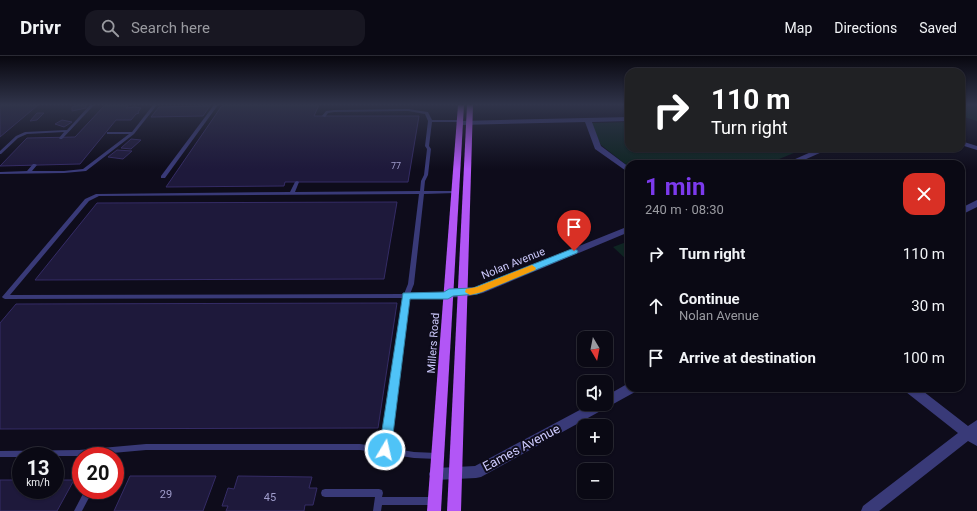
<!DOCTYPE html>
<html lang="en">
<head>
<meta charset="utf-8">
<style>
	:root { --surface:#0a0914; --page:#181722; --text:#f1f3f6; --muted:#999aa0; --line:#2a2a34; --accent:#7c3aed }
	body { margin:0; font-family:Roboto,sans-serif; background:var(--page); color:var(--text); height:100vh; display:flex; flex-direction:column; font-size:15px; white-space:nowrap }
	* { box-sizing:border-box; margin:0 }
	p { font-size:13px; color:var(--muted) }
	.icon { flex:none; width:22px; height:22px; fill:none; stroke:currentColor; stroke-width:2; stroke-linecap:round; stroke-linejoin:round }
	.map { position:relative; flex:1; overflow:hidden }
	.details { position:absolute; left:625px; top:104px; width:340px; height:232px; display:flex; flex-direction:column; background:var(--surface); border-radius:12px; box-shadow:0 1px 3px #0004,0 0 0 1px var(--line) }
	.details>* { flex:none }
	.guide { position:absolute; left:625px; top:12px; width:340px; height:84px; border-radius:12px; box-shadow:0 1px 3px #0004,0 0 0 1px var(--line); background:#202124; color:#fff; overflow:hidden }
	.needle { width:26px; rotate:170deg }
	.buttons { position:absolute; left:577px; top:275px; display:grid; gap:8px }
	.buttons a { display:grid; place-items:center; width:36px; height:36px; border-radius:8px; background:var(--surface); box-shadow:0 1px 3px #0004,0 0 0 1px var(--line); font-size:20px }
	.speed { position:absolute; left:12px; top:391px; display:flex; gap:8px; font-size:20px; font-weight:700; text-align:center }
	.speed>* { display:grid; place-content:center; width:52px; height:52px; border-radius:50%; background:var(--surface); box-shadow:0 1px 3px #0004,0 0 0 1px var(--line); line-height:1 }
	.speed small { font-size:10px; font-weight:400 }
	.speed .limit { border:6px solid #d22; background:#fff; color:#111 }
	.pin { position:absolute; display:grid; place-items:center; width:34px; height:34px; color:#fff; margin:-41px -17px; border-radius:50% 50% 50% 0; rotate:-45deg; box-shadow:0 0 4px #0007 }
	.pin .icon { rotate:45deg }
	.me { position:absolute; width:44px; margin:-22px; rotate:9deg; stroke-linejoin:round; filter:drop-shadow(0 0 3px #0008) }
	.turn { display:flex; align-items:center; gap:14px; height:84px; padding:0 20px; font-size:18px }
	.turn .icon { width:52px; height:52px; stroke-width:2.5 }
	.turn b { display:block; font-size:28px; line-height:34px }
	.round { display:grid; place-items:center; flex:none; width:42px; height:42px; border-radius:12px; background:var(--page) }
	.headline { display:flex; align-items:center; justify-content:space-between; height:68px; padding:0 20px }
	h1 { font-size:24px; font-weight:700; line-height:30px; color:var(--accent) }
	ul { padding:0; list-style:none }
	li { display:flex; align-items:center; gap:12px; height:52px; padding:0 20px }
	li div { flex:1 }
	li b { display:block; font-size:15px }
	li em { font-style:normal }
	header { display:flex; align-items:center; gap:24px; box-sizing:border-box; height:56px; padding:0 20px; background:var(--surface); border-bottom:1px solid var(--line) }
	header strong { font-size:19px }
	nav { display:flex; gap:22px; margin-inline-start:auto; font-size:14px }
	.search { width:280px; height:36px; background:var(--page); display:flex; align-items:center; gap:10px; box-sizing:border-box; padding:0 14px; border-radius:12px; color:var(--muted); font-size:15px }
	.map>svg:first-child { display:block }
</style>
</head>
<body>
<header>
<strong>Drivr</strong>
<div class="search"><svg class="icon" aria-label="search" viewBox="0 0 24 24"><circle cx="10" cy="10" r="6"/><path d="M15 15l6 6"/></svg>Search here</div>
<nav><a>Map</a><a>Directions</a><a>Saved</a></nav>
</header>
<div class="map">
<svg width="977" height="455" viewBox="0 0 977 455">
	<rect width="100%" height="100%" fill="#0e0c1b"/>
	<g fill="#0f2523">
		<polygon points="961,49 977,49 977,65 961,60"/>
		<polygon points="629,66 629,92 806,92 767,108 629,108 629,111 601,89 590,67"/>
		<polygon points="629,185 629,204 627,204 613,191"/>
	</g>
	<g fill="#1e193b" stroke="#352c66">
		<polygon points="0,49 38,49 0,81"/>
		<polygon points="81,49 86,49 86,52 72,55 72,51"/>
		<polygon points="105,49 129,49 126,52 135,51 141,52 138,56 139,57 136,58 131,64 116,64 80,108 0,110 27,82 75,81"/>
		<polygon points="226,49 319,49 314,60 419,60 408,126 285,126 284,130 166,131 221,51"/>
		<polygon points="210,50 203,60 151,61 159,51"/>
		<polygon points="37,57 44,57 37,64 30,65"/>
		<polygon points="62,64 72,66 64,71 55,68"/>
		<polygon points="131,83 141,84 131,93 121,92"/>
		<polygon points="117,94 132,95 123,103 108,101"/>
		<polygon points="397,146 384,223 35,224 97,147"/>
		<polygon points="397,247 378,372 0,373 0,267 16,248"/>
		<polygon points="130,420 216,420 203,455 114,455"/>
		<polygon points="238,420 312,421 309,432 317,432 313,449 305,449 304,455 226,455 228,450 222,450 228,432 234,433"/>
		<polygon points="0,424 21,424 21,434 55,434 55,424 74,424 57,455 0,455"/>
	</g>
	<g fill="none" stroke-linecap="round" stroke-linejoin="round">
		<g fill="#393a78" fill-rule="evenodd">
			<polygon points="90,49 94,49 62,83 60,83 59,82 64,76 27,78 18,82 1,98 0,98 0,95 16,80 25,76 67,74"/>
			<polygon points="153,49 157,49 134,78 86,115 64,117 0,118 0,116 27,115 33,108 35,108 37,109 32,115 64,115 83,113 129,78 107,78 107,76 132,76"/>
			<polygon points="214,49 218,49 165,122 161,122 161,120"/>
			<path d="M408,53L428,56L432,64H460L462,65L460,66H432L429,90L431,93L428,119L425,125L424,135H455L457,136L455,137L424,138L414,228L410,238H448L450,239L451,240L450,241L448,242H409L389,392L414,396L437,397L440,398L441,400L440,402L437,403L414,402L360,394H146L79,400H21V401H0V395L79,394L146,388H360L382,391L403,242L5,243L3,242L2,241L85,143L96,138L290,136L295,126L297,125L299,126L295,136L420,135L421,125L424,119L427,93L425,90L428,65L425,58L408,55L334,56L328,57L325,61L322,60L326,55L334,54ZM419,138L408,228L404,238L10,239L89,145L99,140Z"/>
			<polygon points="325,433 379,433 382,434 383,437 382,441 434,441 437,442 438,445 437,448 434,449 382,449 381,455 373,455 375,441 325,441 322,440 321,437 322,434"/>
			<polygon points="85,434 93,434 82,455 74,455"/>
		</g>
		<g fill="#393a78" fill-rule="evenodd">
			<polygon points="629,61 629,65 592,66 601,90 629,111 629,117 595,93 585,66 460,69 456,67 460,65"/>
			<polygon points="961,85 977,90 977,94 961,89"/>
			<polygon points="820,92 831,92 795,108 784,108"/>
			<polygon points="977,144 977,151 961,159 961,152"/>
			<path d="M629,170V176L483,237C471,240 457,243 445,240L444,237L445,234C455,231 467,232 477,231Z"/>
			<polygon points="627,328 629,328 629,332 637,332 635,336 481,421 476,422 436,424 431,423 429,418 431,413 436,412 475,410 591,348 606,348 606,340"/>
			<polygon points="904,332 919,332 968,370 977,364 977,390 968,385 879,455 861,455 863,450 958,377 906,336"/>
		</g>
		<g fill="#b256f6" fill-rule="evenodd">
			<polygon points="458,49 464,49 441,455 427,455"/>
			<polygon points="467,49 473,49 461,455 447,455"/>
		</g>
	</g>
	<linearGradient id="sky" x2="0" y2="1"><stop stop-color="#08070f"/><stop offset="0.43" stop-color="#30344a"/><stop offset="1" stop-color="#30344a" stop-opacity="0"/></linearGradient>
	<rect width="977" height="113" fill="url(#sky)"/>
	<polygon fill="#4fc3f7" stroke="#337fa1" points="574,192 578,195 577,197 477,238 453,240 448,243 410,243 391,394 389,398 385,400 381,398 379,394 403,237 444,236 449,233 473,232"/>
	<polygon fill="#f59e0b" points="532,209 536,212 535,214 482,236 470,239 465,236 466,233 477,231"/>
	<g text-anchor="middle" stroke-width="4" stroke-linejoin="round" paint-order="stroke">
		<g font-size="9" fill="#a09dcc">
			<text x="396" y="113">77</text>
		</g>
		<g font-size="11" fill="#ccc9fc" stroke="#0e0c1b">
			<text transform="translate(513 207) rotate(-22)" y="4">Nolan Avenue</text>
			<text transform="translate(433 287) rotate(-86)" y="4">Millers Road</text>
		</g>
		<g font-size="11" fill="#a09dcc">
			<text x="166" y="442">29</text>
			<text x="270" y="445">45</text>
		</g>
		<g font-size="13" fill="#ccc9fc" stroke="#0e0c1b">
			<text transform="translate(521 391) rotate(-28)" y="5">Eames Avenue</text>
		</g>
	</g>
</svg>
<div class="buttons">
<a><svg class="needle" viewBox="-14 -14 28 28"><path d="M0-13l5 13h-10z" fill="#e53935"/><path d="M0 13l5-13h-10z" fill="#999aa0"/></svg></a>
<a><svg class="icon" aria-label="sound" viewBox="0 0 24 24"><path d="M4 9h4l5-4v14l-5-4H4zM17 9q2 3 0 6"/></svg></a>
<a>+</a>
<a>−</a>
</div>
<div class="speed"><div>13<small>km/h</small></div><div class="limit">20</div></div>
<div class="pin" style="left:574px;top:195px;background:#d93025"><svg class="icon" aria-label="arrive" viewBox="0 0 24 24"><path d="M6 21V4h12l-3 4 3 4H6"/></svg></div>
<svg class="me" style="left:385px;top:394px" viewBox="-20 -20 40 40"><circle r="17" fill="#4fc3f7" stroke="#fff" stroke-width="3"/><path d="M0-11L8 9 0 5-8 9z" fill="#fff"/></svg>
<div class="guide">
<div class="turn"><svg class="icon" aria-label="right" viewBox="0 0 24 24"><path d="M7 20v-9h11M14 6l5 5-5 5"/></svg><div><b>110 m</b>Turn right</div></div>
</div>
<section class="details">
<div class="headline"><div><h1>1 min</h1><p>240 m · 08:30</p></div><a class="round" style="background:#d93025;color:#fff"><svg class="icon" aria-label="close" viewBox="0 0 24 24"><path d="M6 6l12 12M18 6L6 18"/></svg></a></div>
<ul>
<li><svg class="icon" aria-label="right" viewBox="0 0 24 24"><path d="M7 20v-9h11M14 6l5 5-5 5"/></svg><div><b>Turn right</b></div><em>110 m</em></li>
<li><svg class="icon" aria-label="ahead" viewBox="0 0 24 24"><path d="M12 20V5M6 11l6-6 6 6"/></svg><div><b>Continue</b><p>Nolan Avenue</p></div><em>30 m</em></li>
<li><svg class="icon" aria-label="arrive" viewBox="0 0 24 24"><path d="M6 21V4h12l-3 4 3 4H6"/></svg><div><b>Arrive at destination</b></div><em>100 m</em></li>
</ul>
</section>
</div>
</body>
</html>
